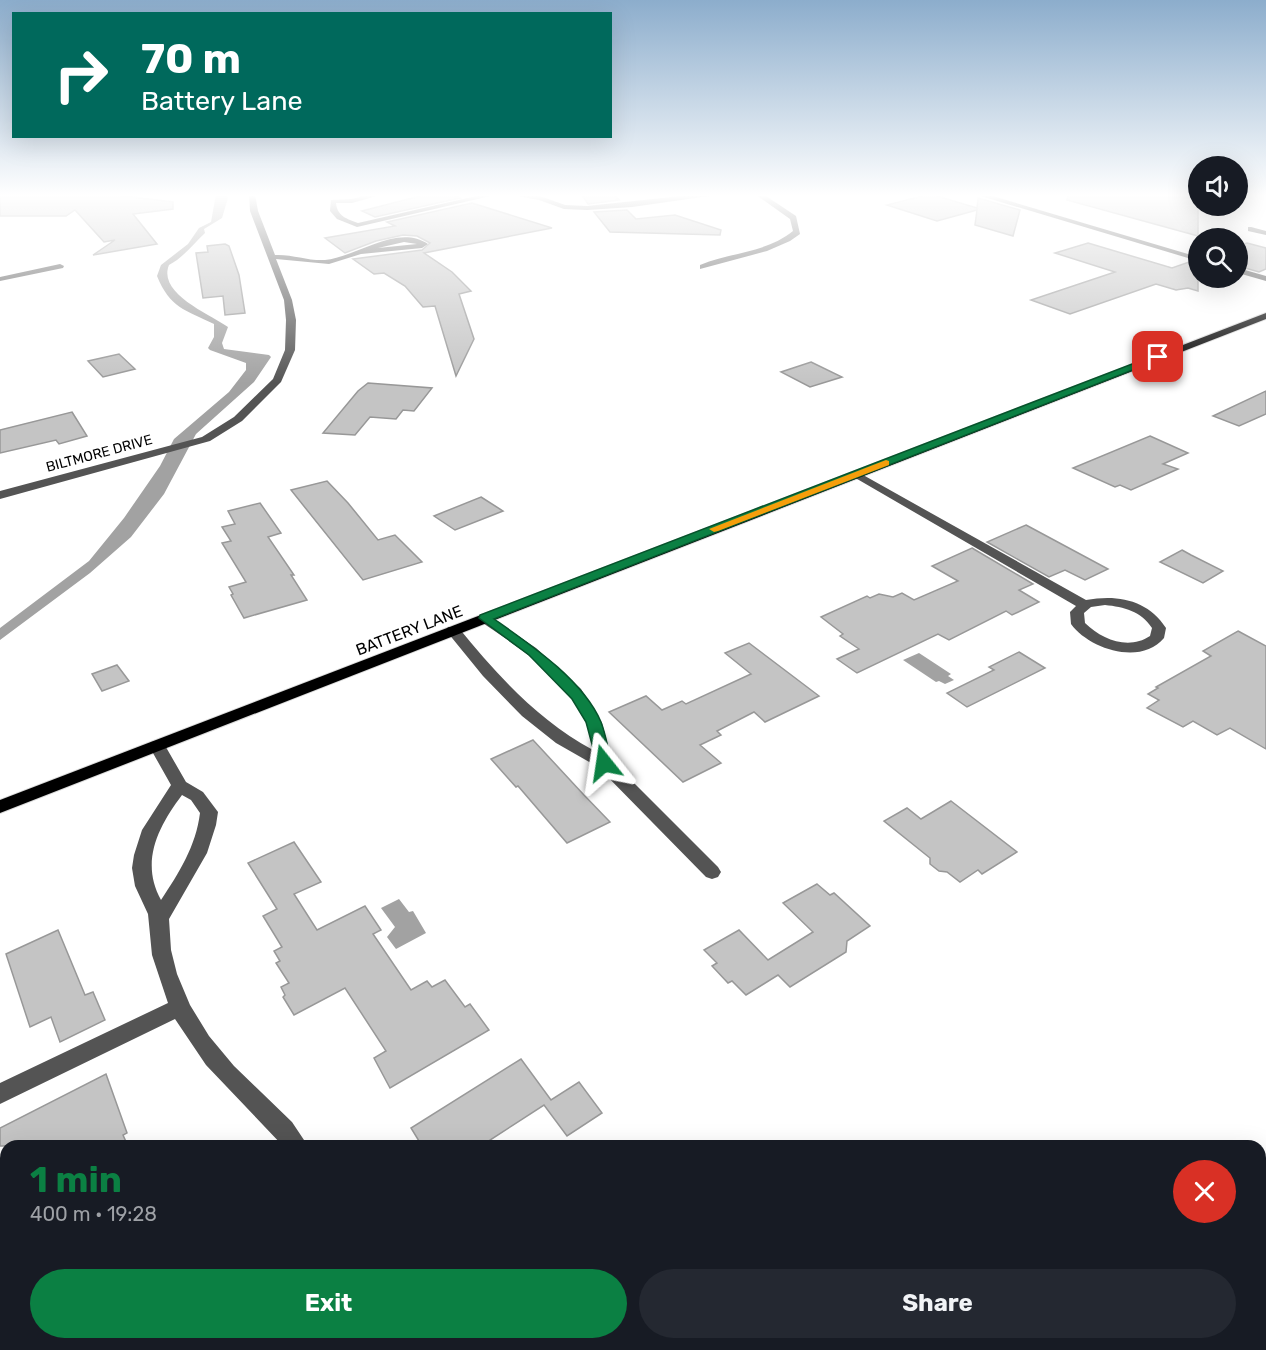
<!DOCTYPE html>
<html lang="en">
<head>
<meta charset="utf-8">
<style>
	:root { --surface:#171b24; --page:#242831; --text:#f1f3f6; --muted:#9ea1a6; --accent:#0b8043 }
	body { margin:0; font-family:Rubik,sans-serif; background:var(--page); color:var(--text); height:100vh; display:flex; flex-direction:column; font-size:22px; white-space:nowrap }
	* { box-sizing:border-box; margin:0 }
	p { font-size:20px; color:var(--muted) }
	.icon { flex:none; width:33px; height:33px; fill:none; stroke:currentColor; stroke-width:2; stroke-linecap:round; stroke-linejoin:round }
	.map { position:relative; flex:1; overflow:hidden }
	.panel { position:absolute; left:0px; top:1140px; width:1266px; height:210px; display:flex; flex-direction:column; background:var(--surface); border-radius:18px 18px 0 0; box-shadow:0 6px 24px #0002 }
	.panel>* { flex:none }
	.top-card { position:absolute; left:12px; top:12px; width:600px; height:126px; border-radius:0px; box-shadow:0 6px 24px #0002; background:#00695c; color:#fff; overflow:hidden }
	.controls { position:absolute; left:1188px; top:156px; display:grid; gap:12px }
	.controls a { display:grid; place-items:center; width:60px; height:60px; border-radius:50%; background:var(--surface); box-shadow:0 6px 24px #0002; font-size:30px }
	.pin { position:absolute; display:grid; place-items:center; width:51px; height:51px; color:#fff; margin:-26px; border-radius:12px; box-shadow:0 3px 9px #0006 }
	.me { position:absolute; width:66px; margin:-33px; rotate:345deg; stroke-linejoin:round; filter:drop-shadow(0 0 4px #0008) }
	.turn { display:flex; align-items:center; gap:21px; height:126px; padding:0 30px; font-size:27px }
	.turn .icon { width:78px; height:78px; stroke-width:2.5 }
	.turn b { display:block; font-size:42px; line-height:51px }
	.round { display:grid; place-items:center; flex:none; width:63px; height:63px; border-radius:32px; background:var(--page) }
	.summary { display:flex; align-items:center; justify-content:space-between; height:102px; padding:0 30px }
	h1 { font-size:36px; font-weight:700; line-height:45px; color:var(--accent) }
	.action { display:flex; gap:12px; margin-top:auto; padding:12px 30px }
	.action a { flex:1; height:69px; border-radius:36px; background:var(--accent); color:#fff; font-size:24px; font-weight:700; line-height:69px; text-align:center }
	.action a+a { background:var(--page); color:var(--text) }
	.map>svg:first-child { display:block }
</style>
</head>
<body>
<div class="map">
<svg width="1266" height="1350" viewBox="0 0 1266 1350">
	<rect width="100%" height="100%" fill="#fff"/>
	<g fill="#a2a2a2">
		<path d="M216,194H227L228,198L222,218L204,229L205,233C193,244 184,257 169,265C157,294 212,315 228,327L222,343L224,349L269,355L271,357L254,382L196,434L164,494L131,537L90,573L0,640V628L89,561L124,518L160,466L174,439L229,392L246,370V363L210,350L208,348L214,337V324C185,310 170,308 157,276L161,265L188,244L199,228L211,222Z"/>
		<polygon points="919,653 951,674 948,676 954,680 945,684 939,681 936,682 903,660"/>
		<polygon points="399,899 409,912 413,911 426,933 396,949 387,937 395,927 381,908"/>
	</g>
	<g fill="#c4c4c4" stroke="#989898" stroke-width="1.5">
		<polygon points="0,194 107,194 173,202 173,209 133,214 157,244 93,255 115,240 104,242 75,210 66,216 0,216"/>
		<polygon points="428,194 452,194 460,198 375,217 362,211"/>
		<polygon points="581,194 614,194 619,200 588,204"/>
		<polygon points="930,194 977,208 978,198 1020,210 1013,236 975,225 977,210 937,221 887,205"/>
		<polygon points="1068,194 1198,194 1198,236 1067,200"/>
		<polygon points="472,203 552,228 424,253 452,272 471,291 459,294 474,339 456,376 435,306 423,307 405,286 384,273 374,274 353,259 422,250 430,243 417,236 403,235 376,241 345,253 325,238 395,226 387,222"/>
		<polygon points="627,210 636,219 675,215 721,230 720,235 610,232 594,212"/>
		<polygon points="1088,243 1172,268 1192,261 1198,263 1198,291 1188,288 1176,290 1156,284 1070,314 1031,300 1115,272 1055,253"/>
		<polygon points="1247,243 1266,248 1266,269 1259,272 1238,266 1238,246"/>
		<polygon points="225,244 229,246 239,275 245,313 225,315 223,296 203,298 196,253 208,252 207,246"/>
		<polygon points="119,354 135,369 103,377 88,361"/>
		<polygon points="811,362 842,377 810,387 781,372"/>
		<polygon points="368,383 432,388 414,411 403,410 396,419 370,417 355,435 323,433 358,391"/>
		<polygon points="1266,391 1266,414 1239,426 1213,416"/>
		<polygon points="72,412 87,436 59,444 56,440 0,453 0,430"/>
		<polygon points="1150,436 1188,453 1163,464 1178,469 1131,490 1120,485 1115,487 1073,468"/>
		<polygon points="327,481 348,503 378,540 395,535 422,562 363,580 291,490"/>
		<polygon points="481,497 503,511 455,530 434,516"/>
		<polygon points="260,503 281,533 268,537 294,575 291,575 307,600 244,618 231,595 233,594 229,587 246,582 222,543 231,541 222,527 235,524 228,511"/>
		<polygon points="1026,525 1108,569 1085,580 1065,570 1049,577 987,542"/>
		<polygon points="972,548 1033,584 1019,590 1039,602 1012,615 1006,611 949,640 938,634 857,673 837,659 859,649 840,636 843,634 821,617 867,596 870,598 879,594 893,597 902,593 914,600 958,581 932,566"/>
		<polygon points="1182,550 1191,555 1223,571 1203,583 1160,562"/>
		<polygon points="1238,631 1266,646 1266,749 1230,728 1217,735 1193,721 1183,727 1147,708 1159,700 1148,694 1158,688 1156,687 1211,656 1203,651"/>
		<polygon points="749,643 819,696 765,722 754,712 717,731 721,735 700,745 721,763 683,782 609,712 646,696 662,710 682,701 686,704 751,674 725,653"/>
		<polygon points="1019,652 1045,668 967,707 947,693 994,670 989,667"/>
		<polygon points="117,665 129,681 102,691 92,674"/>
		<polygon points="533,740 583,794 610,822 567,843 518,786 516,787 491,759"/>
		<polygon points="951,801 1017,852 982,874 978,870 960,882 947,872 939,871 930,864 930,858 884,821 907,808 921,819"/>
		<polygon points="294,842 321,882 294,894 317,930 365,906 381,930 373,934 411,990 427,981 432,987 445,980 465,1007 470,1004 489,1030 390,1088 374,1058 386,1051 345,988 294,1015 283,997 285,995 281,987 289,983 276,963 280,961 274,951 282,947 263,916 277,909 248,863"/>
		<polygon points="817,884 830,895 834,893 870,926 847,941 846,952 790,987 778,975 746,995 732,981 728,983 712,966 717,963 704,950 739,930 768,960 813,932 783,903"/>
		<polygon points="58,930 85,995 93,992 105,1020 60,1042 51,1017 30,1027 6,954"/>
		<polygon points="521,1059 551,1100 579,1082 602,1113 567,1136 544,1105 481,1146 422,1146 411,1128"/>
		<polygon points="106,1074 127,1133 123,1135 128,1146 0,1146 0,1128"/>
	</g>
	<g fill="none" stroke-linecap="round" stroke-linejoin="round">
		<g stroke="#dbdbdb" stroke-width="2">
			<polygon id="major" points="1266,313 1266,319 0,813 0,800"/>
		</g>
		<g fill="#545454" fill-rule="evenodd">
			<path d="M249,194H255L258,211L275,255C292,254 308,261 325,260C357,257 397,223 428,244L422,248L361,254L329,264L276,259L292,300L296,320L295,350L281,382L242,421L210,441L0,499V491L202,437L234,417L273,379L285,350L286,320L284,300L250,211ZM404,242L417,244L378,248Z"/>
			<path d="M371,194H384L352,203H336C337,216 347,219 358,223L485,194H499L357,227L337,219L330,211L331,200L352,199Z"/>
			<polygon points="506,194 540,196 565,205 587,206 700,194 723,194 632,207 587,210 564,209 539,200"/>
			<path d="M755,194H763L796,216L800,234L790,241L767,251L700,269V265C731,252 766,253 793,231L790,219Z"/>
			<polygon points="974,194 986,194 1198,257 1198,261"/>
			<polygon points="1251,227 1266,231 1266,235 1248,231 1248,227"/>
			<polygon points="60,264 64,266 63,268 0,281 0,277"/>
			<polygon points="1238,268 1266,276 1266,281 1238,273"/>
			<path d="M856,471L1086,600C1118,594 1148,600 1166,628L1164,638C1141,666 1089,649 1071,624L1070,612L1076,606L852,476V472ZM1105,605C1124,607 1141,611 1152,628L1150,636C1129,650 1102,640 1085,623L1084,613L1091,607Z"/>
			<path d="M485,614L536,648L581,689L602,723L612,761L718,867L721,872L718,877L712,879L706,877L598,767L556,743L522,716L483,676L448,633L446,630L448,627H458C497,675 538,720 593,750C591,741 589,731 586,723C568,678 518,647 480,621L478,618L480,615Z"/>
			<path d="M157,741L163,742L186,782L203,792L218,812L216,825L207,853L169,919L171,950L177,974L190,1005L209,1036L234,1066L292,1122L308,1146H283L206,1065L175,1019L0,1104V1083L168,1003L152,955L148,914L135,886L132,868L134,855L142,830L171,785L149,746L151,742ZM182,795L191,800L200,813C196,846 179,873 161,900C140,862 158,827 182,795Z"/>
			<polygon points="334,1344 360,1344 362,1350 336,1350"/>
		</g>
		<use href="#major" fill="#000" fill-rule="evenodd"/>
	</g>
	<linearGradient id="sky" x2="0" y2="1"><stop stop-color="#8cadcc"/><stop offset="0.51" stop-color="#fff"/><stop offset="1" stop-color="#fff" stop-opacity="0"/></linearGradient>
	<rect width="1266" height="383" fill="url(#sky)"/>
	<path fill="#0b8043" stroke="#07532c" stroke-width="1.5" d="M1158,354L1161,355V359L494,619C531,645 583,680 601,722C606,735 608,750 612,763L610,767L604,768L597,763L586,722L572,699L529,655L479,618L480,615Z"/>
	<polygon fill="#f59e0b" points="886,460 889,461 889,465 718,531 714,532 709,529"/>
	<g text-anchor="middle" stroke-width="5" stroke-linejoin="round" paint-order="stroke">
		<g font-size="14" fill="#000" stroke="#fff">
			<text transform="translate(99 453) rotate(-15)" y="5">BILTMORE DRIVE</text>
		</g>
		<g font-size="16" fill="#000" stroke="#fff">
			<text transform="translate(409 630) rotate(-21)" y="6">BATTERY LANE</text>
		</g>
	</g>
</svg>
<div class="controls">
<a><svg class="icon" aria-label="sound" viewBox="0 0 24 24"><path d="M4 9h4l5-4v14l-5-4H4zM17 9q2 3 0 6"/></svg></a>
<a><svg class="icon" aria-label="search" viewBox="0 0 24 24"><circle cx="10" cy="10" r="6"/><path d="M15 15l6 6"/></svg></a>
</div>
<div class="pin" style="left:1158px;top:357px;background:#d93025"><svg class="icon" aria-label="arrive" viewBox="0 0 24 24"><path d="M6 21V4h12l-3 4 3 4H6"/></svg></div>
<svg class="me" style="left:604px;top:763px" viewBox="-20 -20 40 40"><path d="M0-17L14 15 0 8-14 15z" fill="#0b8043" stroke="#fff" stroke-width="4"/></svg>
<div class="top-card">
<div class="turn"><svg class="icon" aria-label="right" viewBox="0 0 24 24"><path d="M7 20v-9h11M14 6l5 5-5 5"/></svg><div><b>70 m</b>Battery Lane</div></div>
</div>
<section class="panel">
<div class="summary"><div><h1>1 min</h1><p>400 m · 19:28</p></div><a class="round" style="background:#d93025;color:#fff"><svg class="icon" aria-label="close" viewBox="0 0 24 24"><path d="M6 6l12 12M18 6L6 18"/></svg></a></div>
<div class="action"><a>Exit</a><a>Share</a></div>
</section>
</div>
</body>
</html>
